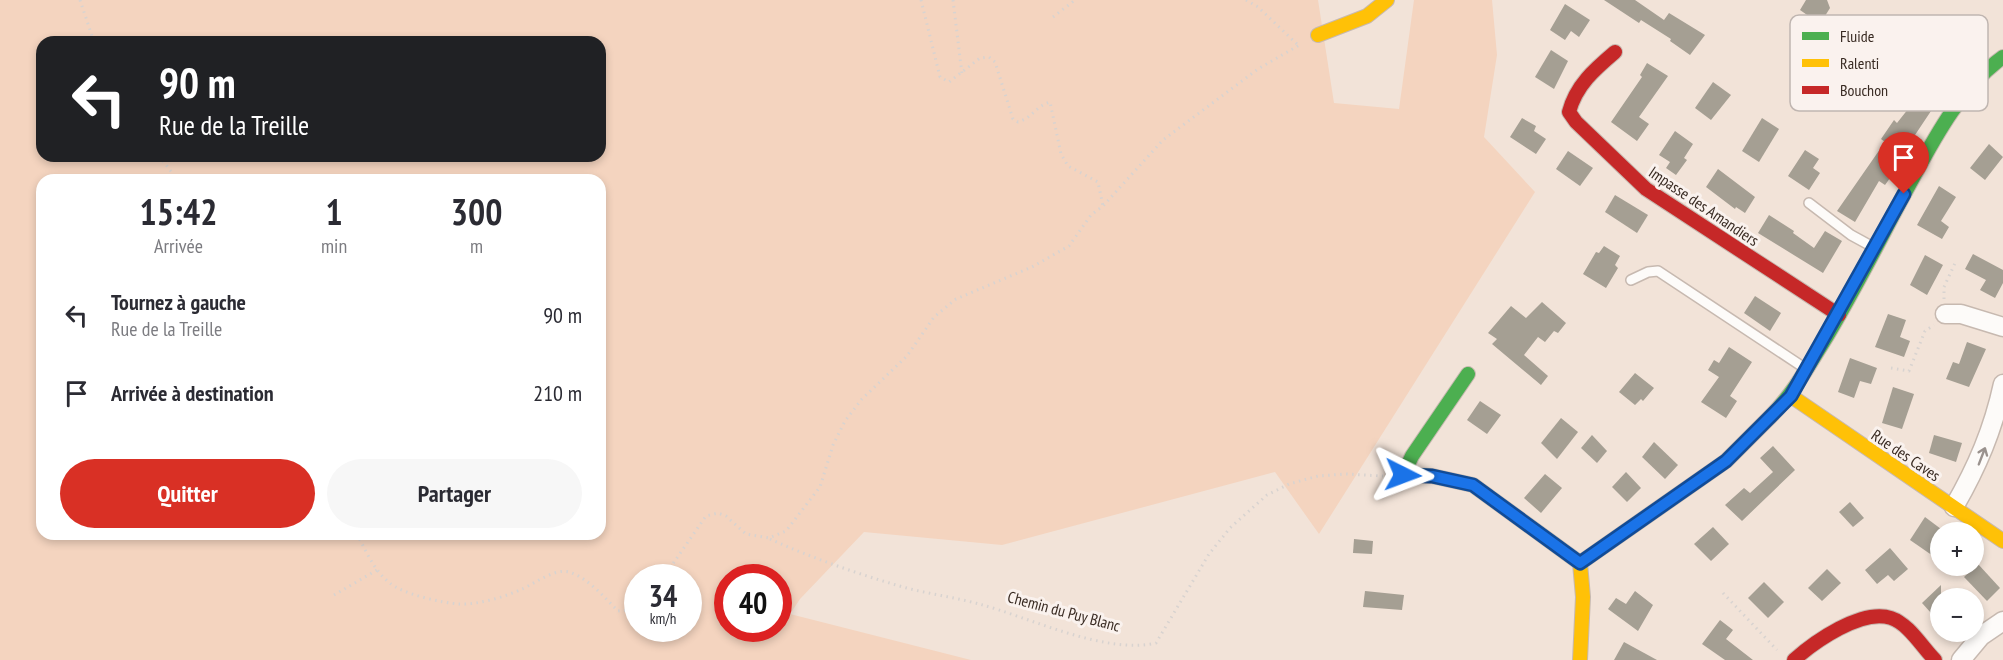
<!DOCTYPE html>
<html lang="fr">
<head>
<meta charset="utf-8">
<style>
	:root { --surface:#fff; --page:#f7f7f7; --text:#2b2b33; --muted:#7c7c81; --accent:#d93025 }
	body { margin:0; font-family:"PT Sans Narrow",sans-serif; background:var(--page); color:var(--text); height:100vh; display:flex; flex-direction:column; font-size:22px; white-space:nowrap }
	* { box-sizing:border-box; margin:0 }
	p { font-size:20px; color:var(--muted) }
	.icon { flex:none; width:33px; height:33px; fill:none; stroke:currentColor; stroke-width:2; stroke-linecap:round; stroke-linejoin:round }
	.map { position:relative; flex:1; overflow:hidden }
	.details { position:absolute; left:36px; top:174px; width:570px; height:366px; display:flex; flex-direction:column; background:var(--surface); border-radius:18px; box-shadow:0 3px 9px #0003 }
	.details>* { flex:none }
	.hud { position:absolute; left:36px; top:36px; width:570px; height:126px; border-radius:18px; box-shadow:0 3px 9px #0003; background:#202124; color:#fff; overflow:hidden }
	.buttons { position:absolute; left:1930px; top:522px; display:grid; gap:12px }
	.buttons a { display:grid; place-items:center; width:54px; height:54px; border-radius:50%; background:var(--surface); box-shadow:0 3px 9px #0003; font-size:30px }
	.speed { position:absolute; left:624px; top:564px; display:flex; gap:12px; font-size:30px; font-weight:700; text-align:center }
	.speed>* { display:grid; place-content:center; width:78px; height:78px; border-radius:50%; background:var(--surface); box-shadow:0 3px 9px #0003; line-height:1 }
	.speed small { font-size:15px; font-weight:400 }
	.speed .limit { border:9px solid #d22; background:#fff; color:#111 }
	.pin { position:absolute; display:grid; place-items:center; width:51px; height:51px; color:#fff; margin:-62px -26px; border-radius:50% 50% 50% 0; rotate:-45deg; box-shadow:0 0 6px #0007 }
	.pin .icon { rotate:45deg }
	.me { position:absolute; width:66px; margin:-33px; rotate:93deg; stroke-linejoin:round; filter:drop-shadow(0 0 4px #0008) }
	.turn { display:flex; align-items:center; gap:21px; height:126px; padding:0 24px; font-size:27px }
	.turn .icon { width:78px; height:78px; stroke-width:2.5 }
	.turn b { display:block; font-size:42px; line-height:51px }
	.eta { display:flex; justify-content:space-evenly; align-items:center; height:102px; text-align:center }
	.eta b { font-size:36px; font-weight:700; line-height:42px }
	.primary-button { display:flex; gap:12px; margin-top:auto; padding:12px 24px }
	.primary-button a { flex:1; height:69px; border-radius:36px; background:var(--accent); color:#fff; font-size:24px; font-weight:700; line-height:69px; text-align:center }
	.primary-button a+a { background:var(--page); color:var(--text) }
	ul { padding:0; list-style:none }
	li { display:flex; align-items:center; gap:18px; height:78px; padding:0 24px }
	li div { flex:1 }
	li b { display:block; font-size:22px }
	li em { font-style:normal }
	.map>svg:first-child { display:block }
</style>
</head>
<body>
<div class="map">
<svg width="2003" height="660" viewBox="0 0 2003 660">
	<rect width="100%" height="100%" fill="#f2e3d8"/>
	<path fill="#f4d4bf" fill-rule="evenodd" d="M0,0H1318L1334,103L1399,109L1414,0H1492L1497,55L1484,137L1535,192L1319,534L1275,472L1002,545L864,532L800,599L790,614L971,660H0ZM42,42H600V156H42ZM42,180H600V534H42ZM638,578H688V628H638ZM728,578H778V628H728Z"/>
	<g fill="#a59f93">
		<polygon points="1604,0 1635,0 1664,20 1669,13 1705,35 1690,55 1670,41 1671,39 1641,20 1639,23"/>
		<polygon points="1806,0 1827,0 1830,8 1820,24 1800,10"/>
		<polygon points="1565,4 1590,20 1579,37 1571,31 1565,40 1550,30"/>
		<polygon points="1955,20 1985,40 1977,52 1971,48 1954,75 1945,86 1942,84 1926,107 1931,111 1895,165 1898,167 1885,185 1879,181 1855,222 1837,211 1885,142 1881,139 1894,120 1897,123 1920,94 1908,86 1916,74 1919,77 1923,71 1926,73 1932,64 1936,67 1953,41 1946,37"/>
		<polygon points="1551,50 1568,61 1554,89 1535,77"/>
		<polygon points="1647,63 1668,76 1639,117 1649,124 1637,141 1611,122 1642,77 1640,75"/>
		<polygon points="1713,82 1731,95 1711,120 1695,108"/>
		<polygon points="1522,118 1536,126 1534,131 1546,139 1536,154 1510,137"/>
		<polygon points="1762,118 1779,129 1759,162 1742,151"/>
		<polygon points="1675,131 1693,144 1684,158 1687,160 1676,175 1666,168 1670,162 1659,155"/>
		<polygon points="1989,144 2003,157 1985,180 1970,168"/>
		<polygon points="1805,150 1819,159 1813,168 1820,173 1809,190 1788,176"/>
		<polygon points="1568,151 1593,168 1580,186 1556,169"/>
		<polygon points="1718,169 1755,197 1745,213 1736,207 1735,209 1706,187"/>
		<polygon points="1939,186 1956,197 1941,221 1949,227 1942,239 1917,225"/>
		<polygon points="1615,195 1648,215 1637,233 1605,212"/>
		<polygon points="1769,215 1794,231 1793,233 1814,248 1825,231 1842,241 1823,273 1758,233"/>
		<polygon points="1604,246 1620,256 1615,265 1618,268 1606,288 1583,274 1596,252 1599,253"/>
		<polygon points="1973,254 2003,270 2003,283 1995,298 1980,290 1986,280 1965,269"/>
		<polygon points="1925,255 1943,265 1927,295 1910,285"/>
		<polygon points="1755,296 1781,313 1770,331 1744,313"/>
		<polygon points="1542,302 1566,323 1558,333 1554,331 1545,342 1538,337 1524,355 1548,376 1541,385 1492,344 1497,339 1488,333 1511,306 1526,318"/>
		<polygon points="1888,314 1906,320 1900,337 1910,341 1904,357 1875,347"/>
		<polygon points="1967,342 1986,349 1969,387 1946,379 1953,362 1959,364"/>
		<polygon points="1729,347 1752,362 1730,396 1737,401 1726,418 1701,402 1719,377 1708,370 1714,360 1719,363"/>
		<polygon points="1850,358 1877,368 1871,384 1860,381 1854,398 1838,392"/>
		<polygon points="1635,373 1654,388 1643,401 1641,399 1635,405 1619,392"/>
		<polygon points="1893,387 1914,394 1902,429 1882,423"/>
		<polygon points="1480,401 1501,415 1487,434 1467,420"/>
		<polygon points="1561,418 1578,432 1557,459 1541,443"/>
		<polygon points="1592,435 1607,451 1597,463 1581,448"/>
		<polygon points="1934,435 1962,443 1956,462 1929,453"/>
		<polygon points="1654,442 1678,465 1665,479 1642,457"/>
		<polygon points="1773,446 1795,470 1742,521 1725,505 1744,488 1750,493 1773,472 1760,458"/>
		<polygon points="1626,472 1641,488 1627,502 1612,487"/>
		<polygon points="1545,474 1562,488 1541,513 1524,498"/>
		<polygon points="1850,502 1864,518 1853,527 1839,512"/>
		<polygon points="1925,517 1941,529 1941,551 1936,558 1910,540"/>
		<polygon points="1713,527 1729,544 1711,561 1694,544"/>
		<polygon points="1354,539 1373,541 1372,554 1353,553"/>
		<polygon points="1890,548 1908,569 1894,581 1888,575 1877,584 1865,570"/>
		<polygon points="1978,564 2000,588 1987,601 1964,577"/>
		<polygon points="1827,569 1841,583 1822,601 1808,588"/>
		<polygon points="1764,582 1784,602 1768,618 1748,598"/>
		<polygon points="1941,585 1941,624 1922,603"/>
		<polygon points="1365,591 1404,595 1402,610 1363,607"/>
		<polygon points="1635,591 1653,605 1638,631 1608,609 1616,598 1626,604"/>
		<polygon points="1720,620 1733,630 1726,639 1753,660 1725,660 1702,644"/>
		<polygon points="1624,642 1657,660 1614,660"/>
	</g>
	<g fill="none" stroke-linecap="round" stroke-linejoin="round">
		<g stroke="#c7b9b0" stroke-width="12">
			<g id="lane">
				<polyline points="1809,203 1851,235 1873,247"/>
				<polyline points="1631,280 1648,272 1658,271 1806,369"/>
			</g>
		</g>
		<g stroke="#c7b9b0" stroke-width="21">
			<g id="street">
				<polyline points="1945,314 1961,314 2003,327"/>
				<path d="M1954,507C1977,467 1993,430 2003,384"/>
				<polyline points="1961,660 1981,636 2003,621"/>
			</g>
		</g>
		<g stroke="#c7b9b0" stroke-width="16">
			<g id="fast">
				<polyline points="1468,374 1412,456 1403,475 1432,476 1473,485 1580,563"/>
				<path d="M1770,417C1794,393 1809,365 1827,336C1858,284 1885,229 1914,176C1937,133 1963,86 2003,57"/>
			</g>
		</g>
		<g stroke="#c7b9b0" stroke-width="16">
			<g id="slow">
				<polyline points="1318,35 1367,16 1387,0"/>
				<polyline points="1791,396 2003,541"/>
				<polyline points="1580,660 1583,597 1580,563 1726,461 1770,417"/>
			</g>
		</g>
		<g stroke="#c7b9b0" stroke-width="16">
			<g id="jam">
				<path d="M1615,52C1595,69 1576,85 1569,112L1576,122L1646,189L1839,315"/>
				<path d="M1794,660C1814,642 1862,608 1891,618C1909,624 1922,647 1935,660"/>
			</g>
		</g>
		<g stroke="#d8d3d0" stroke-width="3" stroke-dasharray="1.5 4.5" stroke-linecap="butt">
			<polyline points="80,0 94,42"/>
			<path d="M921,0L940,77L949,82L980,58L989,57L995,62L1013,119L1018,122C1032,118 1036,106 1050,102L1061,154L1068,166L1098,182L1103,206"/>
			<polyline points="953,0 962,74"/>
			<polyline points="1246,0 1258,7 1298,45"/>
			<polyline points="1053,17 1075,0"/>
			<polyline points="159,156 178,180"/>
			<polyline points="1944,299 1944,287 1956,261"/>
			<polyline points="1891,368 1909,371 1925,331 1934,325"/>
			<path d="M357,534C366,551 374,571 390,583C402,594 443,603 459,604C477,605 505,597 522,589C536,583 557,566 572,573C590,580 605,598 618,611L638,609"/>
			<path d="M770,539C812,558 858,574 903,587C928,594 954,597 979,604C1029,617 1105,655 1156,643L1209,554L1230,528L1267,495L1289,484L1318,476L1346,474L1383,476"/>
			<polyline points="663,578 706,516 718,513 726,516 746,534 769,538 786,531 820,487 833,445 845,421 862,399 907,356 934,317 956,299 1032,267 1069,246 1091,215 1103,206 1163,140 1258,69 1301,44"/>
			<polyline points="1723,593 1777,650"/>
			<polyline points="334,595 377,570"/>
		</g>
		<use href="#lane" stroke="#fdfbf9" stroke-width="9"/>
		<use href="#street" stroke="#fdfbf9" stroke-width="18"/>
		<use href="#fast" stroke="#4caf50" stroke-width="14"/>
		<use href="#slow" stroke="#ffc107" stroke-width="14"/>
		<use href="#jam" stroke="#c62828" stroke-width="14"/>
	</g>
	<defs><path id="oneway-shaft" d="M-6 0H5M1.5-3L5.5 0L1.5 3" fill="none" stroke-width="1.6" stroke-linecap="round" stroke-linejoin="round" transform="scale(1.5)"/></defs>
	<use stroke="#9a928e" href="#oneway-shaft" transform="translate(1982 456) rotate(-69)"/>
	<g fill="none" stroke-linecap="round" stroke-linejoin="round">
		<g stroke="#114b97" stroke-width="15">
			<polyline id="route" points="1403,475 1432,476 1473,485 1580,563 1726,461 1791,396 1904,194"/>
		</g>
		<use href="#route" stroke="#1a73e8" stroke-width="10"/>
	</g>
	<g text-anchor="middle" stroke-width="6" stroke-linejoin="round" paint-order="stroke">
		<g font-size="16" fill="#382a22" stroke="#faf2ee">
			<text transform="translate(1704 206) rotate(34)" y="6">Impasse des Amandiers</text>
			<text transform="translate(1906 455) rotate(34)" y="6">Rue des Caves</text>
			<text transform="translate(1064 611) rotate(15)" y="6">Chemin du Puy Blanc</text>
		</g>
	</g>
	<rect x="1790" y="15" width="198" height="96" rx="9" fill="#faf2ee" stroke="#c0b6b1" stroke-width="1.5"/>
	<rect x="1802" y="32" width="27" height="8" fill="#4caf50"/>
	<rect x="1802" y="59" width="27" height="8" fill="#ffc107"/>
	<rect x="1802" y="86" width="27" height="8" fill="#c62828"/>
	<g font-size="16" fill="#382a22">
		<text x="1840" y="42">Fluide</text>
		<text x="1840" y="69">Ralenti</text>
		<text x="1840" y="96">Bouchon</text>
	</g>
</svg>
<div class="buttons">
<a>+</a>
<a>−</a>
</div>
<div class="speed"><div>34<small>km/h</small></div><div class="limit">40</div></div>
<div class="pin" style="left:1904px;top:194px;background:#d93025"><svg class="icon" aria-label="arrive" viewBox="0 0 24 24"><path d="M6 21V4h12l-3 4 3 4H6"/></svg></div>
<svg class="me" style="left:1403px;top:475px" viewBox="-20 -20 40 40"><path d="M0-17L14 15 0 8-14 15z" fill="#1a73e8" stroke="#fff" stroke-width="4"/></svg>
<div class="hud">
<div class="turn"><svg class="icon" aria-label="left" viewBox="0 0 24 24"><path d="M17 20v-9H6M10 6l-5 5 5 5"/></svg><div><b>90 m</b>Rue de la Treille</div></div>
</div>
<section class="details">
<div class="eta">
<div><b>15:42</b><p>Arrivée</p></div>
<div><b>1</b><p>min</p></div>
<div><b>300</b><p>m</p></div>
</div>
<ul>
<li><svg class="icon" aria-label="left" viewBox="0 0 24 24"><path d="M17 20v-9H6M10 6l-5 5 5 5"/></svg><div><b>Tournez à gauche</b><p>Rue de la Treille</p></div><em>90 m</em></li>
<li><svg class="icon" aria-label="arrive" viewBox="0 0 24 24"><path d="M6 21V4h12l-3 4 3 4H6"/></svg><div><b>Arrivée à destination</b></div><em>210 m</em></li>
</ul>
<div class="primary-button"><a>Quitter</a><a>Partager</a></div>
</section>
</div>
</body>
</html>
